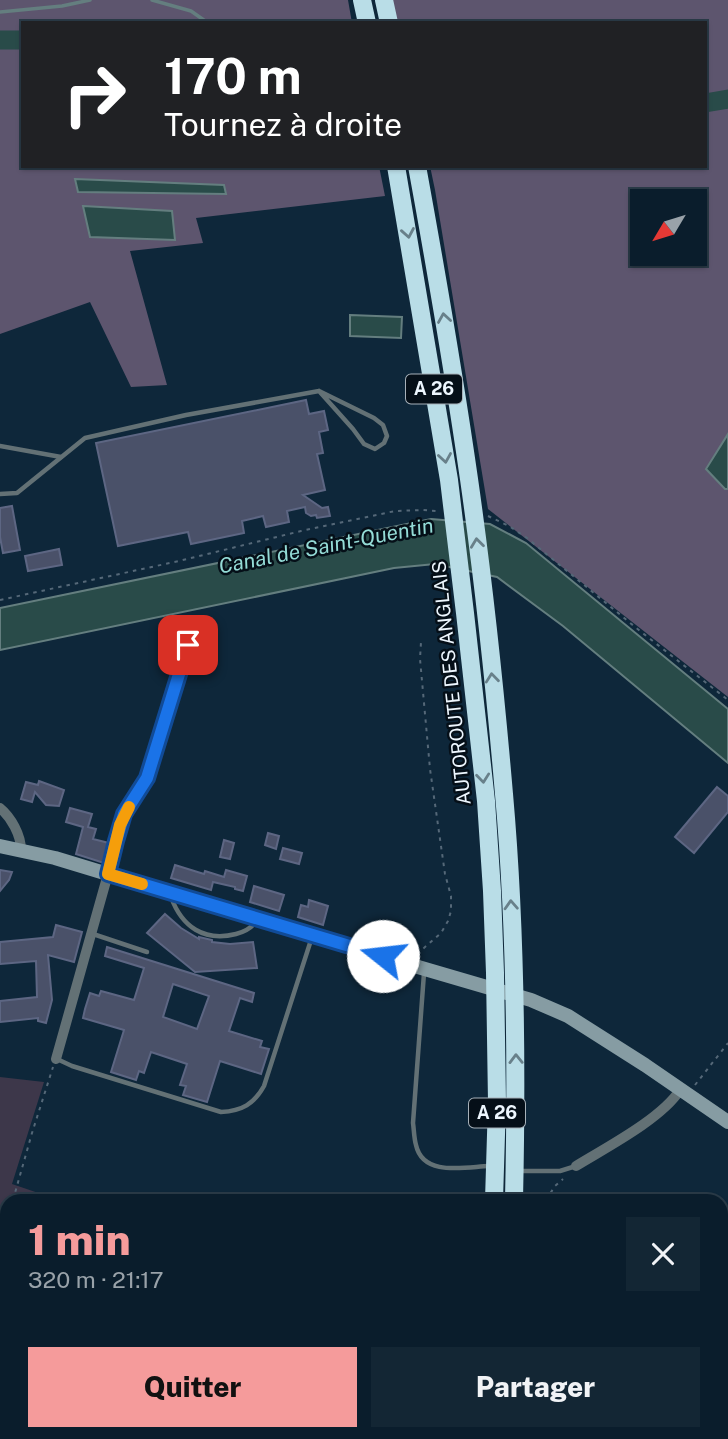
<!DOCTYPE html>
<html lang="fr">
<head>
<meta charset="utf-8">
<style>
	:root { --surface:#0a1d2c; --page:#132634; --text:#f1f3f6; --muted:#99a2a9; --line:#2a3b48; --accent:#f59b9b }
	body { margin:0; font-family:"Public Sans",sans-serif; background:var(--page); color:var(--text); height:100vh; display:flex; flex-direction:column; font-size:26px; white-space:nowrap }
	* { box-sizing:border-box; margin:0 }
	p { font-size:23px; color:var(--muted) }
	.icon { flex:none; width:38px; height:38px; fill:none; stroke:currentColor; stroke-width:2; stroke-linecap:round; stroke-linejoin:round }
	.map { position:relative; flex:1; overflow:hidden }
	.sheet { position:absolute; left:0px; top:1194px; width:728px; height:247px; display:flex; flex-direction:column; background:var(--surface); border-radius:21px 21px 0 0; box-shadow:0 2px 5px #0004,0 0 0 2px var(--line) }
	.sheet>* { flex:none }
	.banner { position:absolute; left:21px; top:21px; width:686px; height:147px; border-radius:0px; box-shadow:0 2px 5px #0004,0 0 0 2px var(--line); background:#202124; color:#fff; overflow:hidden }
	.needle { width:46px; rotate:232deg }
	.controls { position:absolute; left:630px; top:189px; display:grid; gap:14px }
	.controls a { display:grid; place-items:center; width:77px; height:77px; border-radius:0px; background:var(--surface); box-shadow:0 2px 5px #0004,0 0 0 2px var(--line); font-size:35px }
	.pin { position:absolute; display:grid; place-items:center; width:60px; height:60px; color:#fff; margin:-30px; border-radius:14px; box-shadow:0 4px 10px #0006 }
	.me { position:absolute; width:77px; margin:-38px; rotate:286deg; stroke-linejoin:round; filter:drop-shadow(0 0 5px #0008) }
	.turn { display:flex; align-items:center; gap:24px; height:147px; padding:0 28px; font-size:32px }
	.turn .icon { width:91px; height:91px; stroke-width:2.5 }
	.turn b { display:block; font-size:49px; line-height:60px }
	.round { display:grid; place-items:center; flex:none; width:74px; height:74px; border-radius:0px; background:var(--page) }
	.head { display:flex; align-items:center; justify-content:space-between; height:119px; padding:0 28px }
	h1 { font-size:42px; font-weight:800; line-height:52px; color:var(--accent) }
	.cta { display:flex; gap:14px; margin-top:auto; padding:14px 28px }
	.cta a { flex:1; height:80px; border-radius:0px; background:var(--accent); color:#111; font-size:28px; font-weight:800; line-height:80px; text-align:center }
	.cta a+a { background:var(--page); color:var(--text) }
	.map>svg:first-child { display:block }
</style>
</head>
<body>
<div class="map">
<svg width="728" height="1439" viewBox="0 0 728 1439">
	<rect width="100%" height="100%" fill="#0e273a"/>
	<g fill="#3d374a">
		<polygon points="0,1077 44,1082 12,1184 59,1200 7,1200 7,1371 0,1367 0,1310 2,1297 0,1296"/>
		<polygon points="188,1433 435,1433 434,1439 207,1439"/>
	</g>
	<g fill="#5d556e" fill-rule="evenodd">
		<polygon points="0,0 348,0 352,23 23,23 23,166 379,166 385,196 196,218 203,243 130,251 167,385 131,387 90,302 0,334"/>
		<path d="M392,0H728V697L488,509L435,190L430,166H705V23H397ZM642,201H695V254H642Z"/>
	</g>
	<g fill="#294b49" stroke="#647e7f" stroke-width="2">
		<polygon points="75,179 224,185 226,194 78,192"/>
		<polygon points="83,206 172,211 175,240 90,237"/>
		<polygon points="350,315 402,317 401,338 350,336"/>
		<polygon points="728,434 728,489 725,489 706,469"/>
		<polygon points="431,519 490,524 526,543 728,709 728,763 563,626 497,577 435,564 394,568 0,650 0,608"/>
	</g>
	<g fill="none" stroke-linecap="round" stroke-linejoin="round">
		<g stroke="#647e7f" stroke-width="3.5">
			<polyline points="152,0 191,11 208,23"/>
			<polyline points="0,12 62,6 90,0"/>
		</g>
		<g stroke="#294b49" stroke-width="19">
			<polyline points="0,40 23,40"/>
			<polyline points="705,103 728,99"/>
		</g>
	</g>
	<g fill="#4a5169" stroke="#5d6683" stroke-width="2" fill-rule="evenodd">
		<polygon points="306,400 309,414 324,411 328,430 319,432 323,453 317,454 325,490 303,495 322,508 328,507 330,516 317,518 316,515 311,516 306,513 305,507 287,511 289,522 266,527 263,516 242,521 244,533 191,544 188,532 118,546 96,443"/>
		<polygon points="12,506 20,550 3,553 0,537 0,508"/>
		<polygon points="59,549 62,565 28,571 25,556"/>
		<polygon points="39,781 64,790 59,806 46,805 35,792 32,802 21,799 26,782 38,785"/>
		<polygon points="717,787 728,796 728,812 694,853 675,837"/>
		<polygon points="70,808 92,814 88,827 96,829 93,839 109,843 104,863 76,854 83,827 66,822"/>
		<polygon points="268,833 279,836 276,849 265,845"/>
		<polygon points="224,840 234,843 230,859 220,857"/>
		<polygon points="283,848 302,853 299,864 280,859"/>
		<polygon points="175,865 204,874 205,871 224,877 226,870 247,876 243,891 235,889 235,887 213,882 211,890 171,878"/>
		<polygon points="0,870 12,872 9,880 0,891"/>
		<polygon points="254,886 284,895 279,911 250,902"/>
		<polygon points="309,900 328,906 323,925 298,917 301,905 308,907"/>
		<polygon points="165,914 181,928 199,939 199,937 212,940 212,942 230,944 253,942 257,968 195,972 147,933"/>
		<polygon points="56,925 82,932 74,962 48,955 52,1000 46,1023 38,1021 38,1018 0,1022 0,1001 37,997 36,961 0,964 0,942 53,937"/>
		<path d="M107,947L254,993L252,1002L240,998L229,1031L262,1041L260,1047L269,1049L261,1074L220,1061L207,1102L183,1095L186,1086L180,1085L187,1064L151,1052L144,1073L139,1071L136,1080L111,1072L124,1030L83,1018L85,1009L90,993L99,996L101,991L134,1000L144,968L105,956ZM173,984L209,996L197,1029L163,1017Z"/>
	</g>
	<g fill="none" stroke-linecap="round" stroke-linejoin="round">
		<g stroke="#556878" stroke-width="2" stroke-dasharray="3.5 5" stroke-linecap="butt">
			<polyline points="488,516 509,526 527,538 640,631 728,700"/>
			<polyline points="0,600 179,561 301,531 395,511 422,510 437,511"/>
			<polyline points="417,954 441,933 448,921 451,911 451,896 445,874 430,769 420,659 421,642"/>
			<polyline points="695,1085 728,1043"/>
			<polyline points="13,1200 32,1133 53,1067"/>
			<polyline points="546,1200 555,1186 563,1179"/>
			<polyline points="0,1250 7,1224"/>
		</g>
		<g stroke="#637175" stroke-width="4.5">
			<polyline points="0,446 61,457"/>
			<polyline points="0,494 17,493 85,438 186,415 319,391 374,418 383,425 387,436 384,443 375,449 364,444 353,429 319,391"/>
			<polyline points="108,873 116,841 124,814 147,778 188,645"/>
			<path d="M171,897C182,927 204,942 236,934C244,932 250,929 255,923"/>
			<polyline points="93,934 147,952"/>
			<path d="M424,973L413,1123C414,1130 414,1138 416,1145C423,1177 465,1167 489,1166"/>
			<path d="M57,1059L72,1066L221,1112C242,1111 254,1104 264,1086L311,940"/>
			<polyline points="518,1171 560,1171 576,1166"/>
		</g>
		<g stroke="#637175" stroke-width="10">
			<path d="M0,808C11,817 21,835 21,850"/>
			<polyline points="56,1059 108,874"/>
			<path d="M576,1166C607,1147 661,1119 680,1090"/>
		</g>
		<polyline stroke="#869ca3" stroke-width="14" points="0,846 55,858 312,936 531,1000 568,1016 645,1065 728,1122"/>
		<g stroke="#a0bec7" stroke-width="16">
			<polyline points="0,1426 7,1428"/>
			<polyline points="22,1433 40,1439"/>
		</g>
		<g stroke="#b9dde7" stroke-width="18">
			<polyline points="362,0 367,23"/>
			<polyline points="384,0 389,23"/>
			<polyline points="396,166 449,480 465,613 486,801 492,891 495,973 497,1102 494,1200"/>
			<path d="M417,166C436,270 454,374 469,479C484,584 495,689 504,794C516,929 517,1065 514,1200"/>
			<polyline points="477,1439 477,1433"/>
			<polyline points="496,1439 496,1433"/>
		</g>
	</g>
	<defs><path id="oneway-chevron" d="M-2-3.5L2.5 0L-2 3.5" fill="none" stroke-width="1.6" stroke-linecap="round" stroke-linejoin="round" transform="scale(1.75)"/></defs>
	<g stroke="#68808a">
		<use href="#oneway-chevron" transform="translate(408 233) rotate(80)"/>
		<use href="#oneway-chevron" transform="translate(444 318) rotate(-99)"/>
		<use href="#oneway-chevron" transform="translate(445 458) rotate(81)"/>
		<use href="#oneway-chevron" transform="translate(477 543) rotate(-97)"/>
		<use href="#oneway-chevron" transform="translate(492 678) rotate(-96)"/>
		<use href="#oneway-chevron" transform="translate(483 778) rotate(84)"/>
		<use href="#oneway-chevron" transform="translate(511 905) rotate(-93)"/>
		<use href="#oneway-chevron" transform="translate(516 1059) rotate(-91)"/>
	</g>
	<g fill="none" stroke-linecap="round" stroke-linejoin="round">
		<g stroke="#114b97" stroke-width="18">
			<polyline id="route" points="188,645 147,778 124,814 116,841 108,874 383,956"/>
		</g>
		<use href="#route" stroke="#1a73e8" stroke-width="12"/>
		<polyline stroke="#f59e0b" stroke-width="12" points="129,807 120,825 108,874 142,884"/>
	</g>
	<g text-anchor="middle" stroke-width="5" stroke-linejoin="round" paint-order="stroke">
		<g fill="#050f18" stroke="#a7b1b9" stroke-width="2">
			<rect x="406" y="374.5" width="56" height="29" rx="5"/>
			<rect x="469" y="1098.5" width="56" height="29" rx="5"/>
		</g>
		<g font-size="18" font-weight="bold" fill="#edf6fe">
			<text x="434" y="395">A 26</text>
			<text x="497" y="1119">A 26</text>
		</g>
		<g font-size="19" fill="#edf6fe" stroke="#050f18">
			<text transform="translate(451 683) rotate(-96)" y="7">AUTOROUTE DES ANGLAIS</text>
		</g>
		<g font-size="21" font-style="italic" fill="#94dbd6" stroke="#050f18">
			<text transform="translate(326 546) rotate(-11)" y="7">Canal de Saint-Quentin</text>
		</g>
	</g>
</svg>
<div class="controls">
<a><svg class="needle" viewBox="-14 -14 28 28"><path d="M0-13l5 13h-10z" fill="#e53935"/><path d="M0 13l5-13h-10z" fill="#99a2a9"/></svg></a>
</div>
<div class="pin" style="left:188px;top:645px;background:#d93025"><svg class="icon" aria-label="arrive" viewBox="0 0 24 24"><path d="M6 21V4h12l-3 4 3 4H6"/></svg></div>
<svg class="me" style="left:383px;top:956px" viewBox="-20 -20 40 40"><circle r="19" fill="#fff"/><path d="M0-13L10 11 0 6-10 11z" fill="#1a73e8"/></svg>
<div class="banner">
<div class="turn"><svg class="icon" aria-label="right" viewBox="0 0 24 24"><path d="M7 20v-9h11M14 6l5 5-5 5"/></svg><div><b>170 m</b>Tournez à droite</div></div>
</div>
<section class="sheet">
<div class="head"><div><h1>1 min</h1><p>320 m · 21:17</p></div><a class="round"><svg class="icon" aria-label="close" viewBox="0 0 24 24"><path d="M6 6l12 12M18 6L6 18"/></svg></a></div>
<div class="cta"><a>Quitter</a><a>Partager</a></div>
</section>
</div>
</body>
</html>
